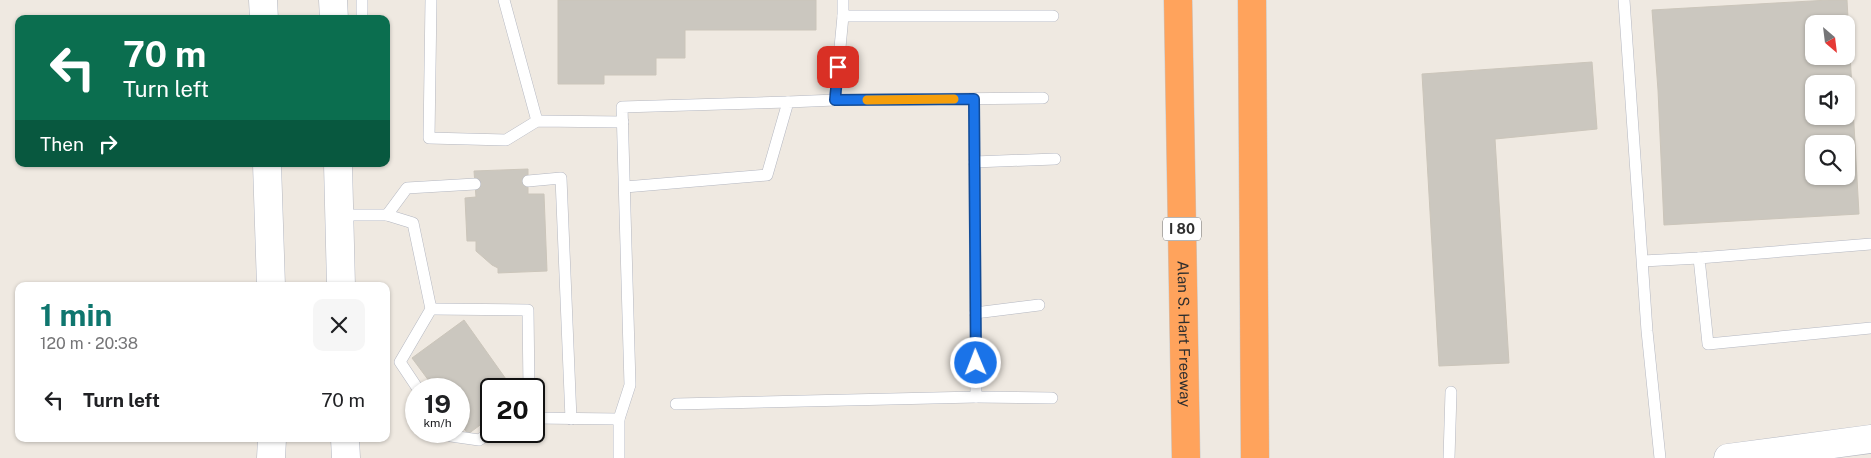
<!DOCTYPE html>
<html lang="en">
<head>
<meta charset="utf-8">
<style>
	:root { --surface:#fff; --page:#f6f6f6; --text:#202124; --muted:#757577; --accent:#0f766e }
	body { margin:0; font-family:"Public Sans",sans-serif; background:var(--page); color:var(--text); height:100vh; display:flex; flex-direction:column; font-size:19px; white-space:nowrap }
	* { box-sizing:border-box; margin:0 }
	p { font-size:16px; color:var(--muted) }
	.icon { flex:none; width:28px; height:28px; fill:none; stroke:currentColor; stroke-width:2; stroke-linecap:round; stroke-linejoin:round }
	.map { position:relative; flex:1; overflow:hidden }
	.sheet { position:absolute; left:15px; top:282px; width:375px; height:160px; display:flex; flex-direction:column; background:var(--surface); border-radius:10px; box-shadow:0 1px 4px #0004 }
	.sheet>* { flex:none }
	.banner { position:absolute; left:15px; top:15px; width:375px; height:152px; border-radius:10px; box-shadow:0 1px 4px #0004; background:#0b6e4f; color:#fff; overflow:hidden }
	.needle { width:32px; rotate:152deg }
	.buttons { position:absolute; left:1805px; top:15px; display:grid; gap:10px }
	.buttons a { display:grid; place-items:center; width:50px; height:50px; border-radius:10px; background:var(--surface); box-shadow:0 1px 4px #0004; font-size:25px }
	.speed { position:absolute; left:405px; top:378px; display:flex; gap:10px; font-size:25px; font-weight:700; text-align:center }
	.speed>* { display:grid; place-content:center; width:65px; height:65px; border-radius:50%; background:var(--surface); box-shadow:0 1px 4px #0004; line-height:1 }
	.speed small { font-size:12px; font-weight:400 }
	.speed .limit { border:2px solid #111; border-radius:8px; background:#fff; color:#111 }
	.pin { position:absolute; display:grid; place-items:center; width:42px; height:42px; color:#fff; margin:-21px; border-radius:10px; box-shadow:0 2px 8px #0006 }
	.me { position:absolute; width:55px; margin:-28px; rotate:359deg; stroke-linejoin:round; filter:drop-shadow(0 0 4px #0008) }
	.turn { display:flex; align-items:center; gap:18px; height:105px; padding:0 25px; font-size:22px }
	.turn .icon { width:65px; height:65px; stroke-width:2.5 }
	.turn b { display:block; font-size:35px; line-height:42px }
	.then { display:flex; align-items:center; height:48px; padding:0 25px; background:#0003; gap:10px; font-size:19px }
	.round { display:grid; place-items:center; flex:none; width:52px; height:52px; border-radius:10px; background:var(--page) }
	.overview { display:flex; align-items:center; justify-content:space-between; height:85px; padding:0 25px }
	h1 { font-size:30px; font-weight:700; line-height:38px; color:var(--accent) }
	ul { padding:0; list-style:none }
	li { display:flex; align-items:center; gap:15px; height:65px; padding:0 25px }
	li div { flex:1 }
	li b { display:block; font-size:19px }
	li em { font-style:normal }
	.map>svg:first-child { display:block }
</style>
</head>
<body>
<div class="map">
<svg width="1871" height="458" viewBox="0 0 1871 458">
	<rect width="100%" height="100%" fill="#efe9e1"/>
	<g fill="#cbc7bf" stroke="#cbc5ba" fill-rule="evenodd">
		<polygon points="558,0 816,0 816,30 685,30 685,58 656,58 656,75 604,75 604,84 558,84"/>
		<path d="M1829,0H1847L1859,214L1664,225L1658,90L1652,10ZM1814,24H1846V56H1814ZM1814,84H1846V116H1814ZM1814,144H1846V176H1814Z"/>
		<polygon points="1592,62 1597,129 1495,139 1509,363 1439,366 1422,74"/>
		<polygon points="528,169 528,194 544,194 547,271 498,273 498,268 492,265 476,251 476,241 467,241 465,198 476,197 474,171"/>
		<polygon points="464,320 513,389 491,389 491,417 468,434 459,422 459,389 435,389 412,358"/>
	</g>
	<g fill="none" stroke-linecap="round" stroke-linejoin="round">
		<g stroke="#b4b7c1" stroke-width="12">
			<g id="lane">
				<polyline points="362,0 362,19"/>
				<polyline points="431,0 429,138 506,140 537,121 623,122"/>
				<polyline points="504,0 537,121"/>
				<polyline points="843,0 843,16 1053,16"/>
				<polyline points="1624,0 1647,331 1660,458"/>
				<polyline points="843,16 835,100 1043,98"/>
				<polyline points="974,162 1055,159"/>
				<polyline points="528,181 561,178 571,419"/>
				<polyline points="625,187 767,175 788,102 835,100"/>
				<polyline points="340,215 387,215 413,223 431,309 400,362 418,389"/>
				<polyline points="387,215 407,188 475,184"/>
				<polyline points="1871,244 1699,258 1708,344 1871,328"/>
				<polyline points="1643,261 1699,258"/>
				<polyline points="431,309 528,310 529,389"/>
				<polyline points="975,313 1039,305"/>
				<polyline points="976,397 1052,398"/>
				<polyline points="676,404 976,397 974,99"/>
				<polyline points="534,418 619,419"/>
				<polyline points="448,431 451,436 479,440 493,431"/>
				<polyline points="619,458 619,419 630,385 622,107 788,102"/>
				<polyline points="1449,458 1451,392"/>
			</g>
		</g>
		<g stroke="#b4b7c1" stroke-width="29">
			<g id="secondary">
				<polyline points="263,0 264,19"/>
				<polyline points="333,0 334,19"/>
				<polyline points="267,164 271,286"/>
				<polyline points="338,164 341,286"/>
				<polyline points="345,439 346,458"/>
				<polyline points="271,458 272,439"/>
				<polyline points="1728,458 1871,439"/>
			</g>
		</g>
		<g stroke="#c9c9c9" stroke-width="29">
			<g id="highway">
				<path id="s1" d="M1178,0L1186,458"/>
				<polyline points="1252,0 1255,458"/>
			</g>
		</g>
		<use href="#lane" stroke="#fff" stroke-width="11"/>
		<use href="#secondary" stroke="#fff" stroke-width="28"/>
		<use href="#highway" stroke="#ffa35c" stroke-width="28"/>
	</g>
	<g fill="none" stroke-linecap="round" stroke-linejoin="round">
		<g stroke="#114b97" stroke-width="12">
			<polyline id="route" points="838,67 835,100 974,99 976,363"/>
		</g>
		<use href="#route" stroke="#1a73e8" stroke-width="9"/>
		<polyline stroke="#f59e0b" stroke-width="9" points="867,100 954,99"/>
	</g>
	<g text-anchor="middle" stroke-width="4" stroke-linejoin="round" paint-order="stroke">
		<rect fill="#fff" stroke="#6d6d6d" stroke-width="1" x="1163" y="217.5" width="38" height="23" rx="4"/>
		<g font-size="14" font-weight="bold" fill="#2e2e2e">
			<text x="1182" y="234">I 80</text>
		</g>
		<g font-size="15" fill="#2e2e2e" stroke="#fff">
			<text dy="5" stroke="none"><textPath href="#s1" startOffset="334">Alan S. Hart Freeway</textPath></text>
		</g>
	</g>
</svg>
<div class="buttons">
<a><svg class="needle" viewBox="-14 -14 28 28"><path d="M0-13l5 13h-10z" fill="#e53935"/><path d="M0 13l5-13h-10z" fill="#757577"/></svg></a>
<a><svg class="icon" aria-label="sound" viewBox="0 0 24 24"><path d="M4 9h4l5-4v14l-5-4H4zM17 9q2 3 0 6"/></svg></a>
<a><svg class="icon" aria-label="search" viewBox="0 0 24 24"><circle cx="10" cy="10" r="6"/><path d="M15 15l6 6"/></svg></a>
</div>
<div class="speed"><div>19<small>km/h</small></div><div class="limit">20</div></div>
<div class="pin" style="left:838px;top:67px;background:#d93025"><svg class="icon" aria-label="arrive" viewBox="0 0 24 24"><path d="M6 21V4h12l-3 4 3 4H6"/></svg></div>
<svg class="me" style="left:976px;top:363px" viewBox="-20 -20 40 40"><circle r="17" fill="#1a73e8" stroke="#fff" stroke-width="3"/><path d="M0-11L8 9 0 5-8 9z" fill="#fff"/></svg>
<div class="banner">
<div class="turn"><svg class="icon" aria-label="left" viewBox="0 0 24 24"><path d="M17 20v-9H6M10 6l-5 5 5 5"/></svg><div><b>70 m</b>Turn left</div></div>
<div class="then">Then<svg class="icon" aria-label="right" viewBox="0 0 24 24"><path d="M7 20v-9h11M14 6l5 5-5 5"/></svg></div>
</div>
<section class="sheet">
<div class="overview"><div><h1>1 min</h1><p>120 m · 20:38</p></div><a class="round"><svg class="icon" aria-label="close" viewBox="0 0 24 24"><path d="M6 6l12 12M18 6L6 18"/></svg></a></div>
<ul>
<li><svg class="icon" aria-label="left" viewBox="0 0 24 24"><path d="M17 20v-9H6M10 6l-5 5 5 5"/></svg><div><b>Turn left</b></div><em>70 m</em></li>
</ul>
</section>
</div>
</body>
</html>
